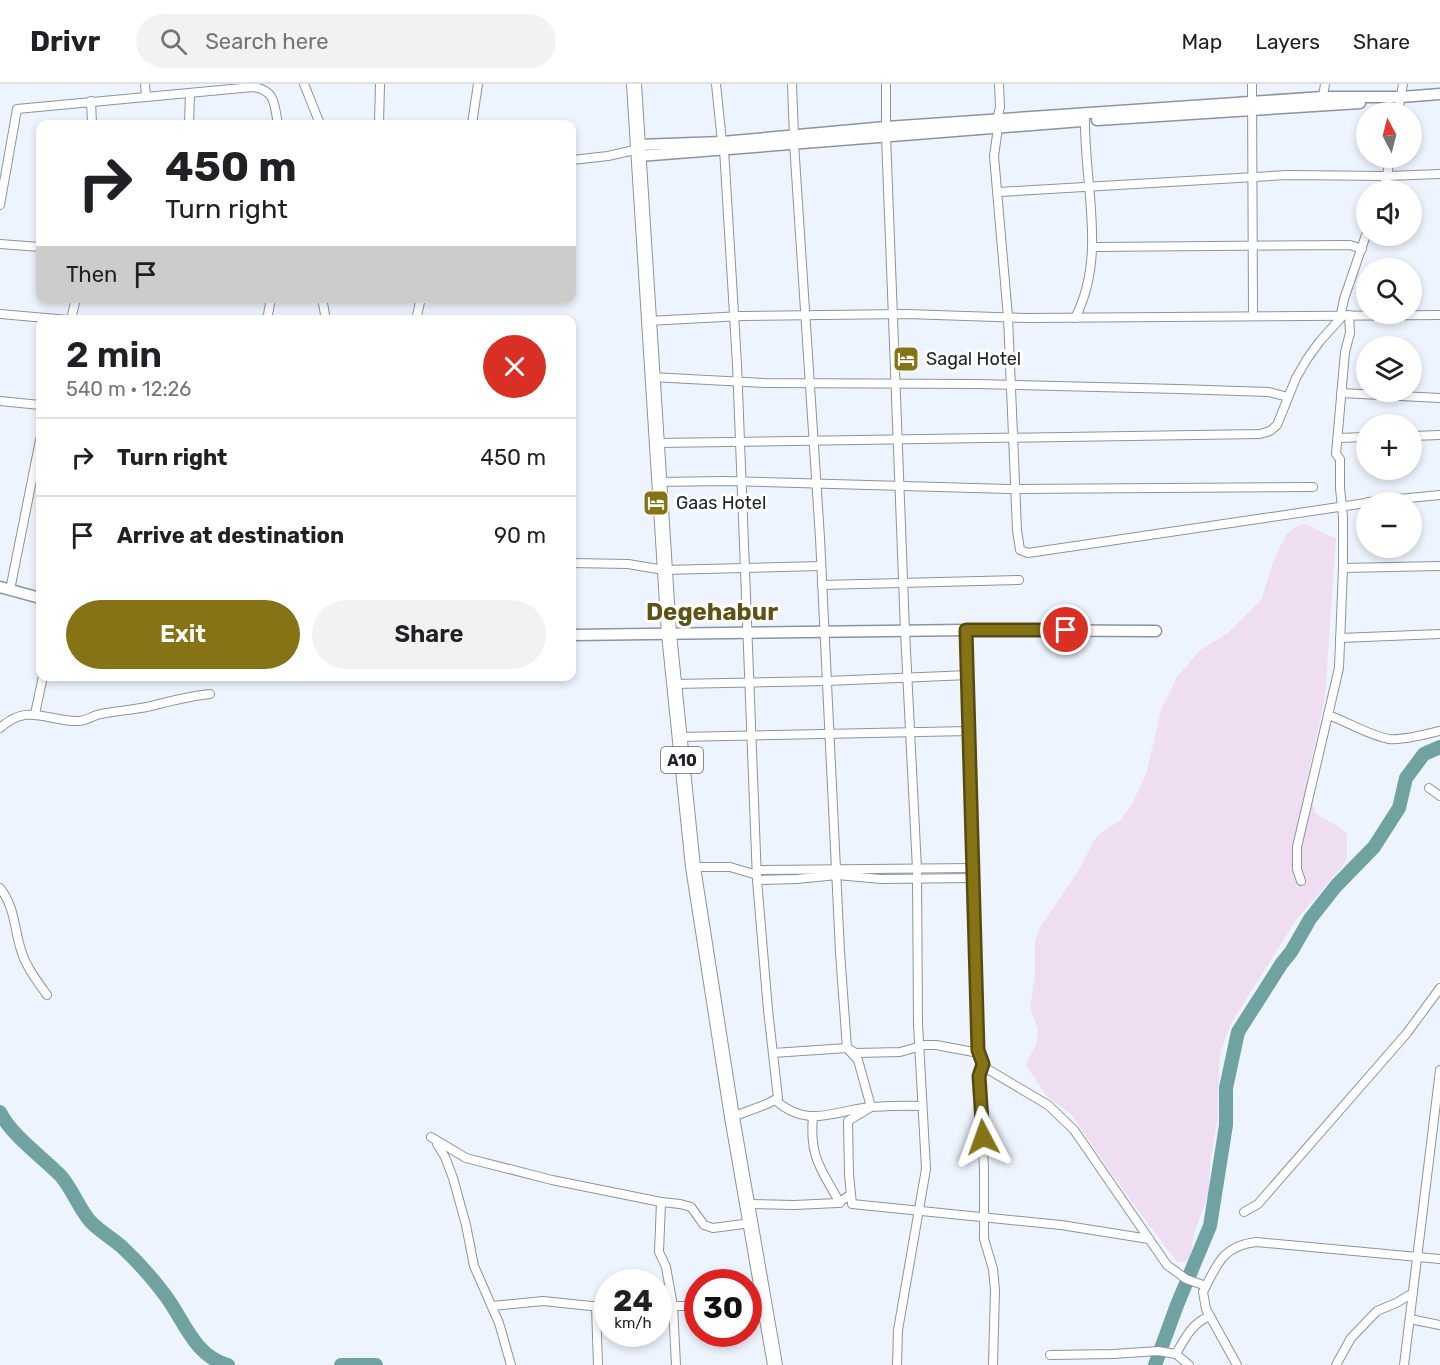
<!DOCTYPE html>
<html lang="en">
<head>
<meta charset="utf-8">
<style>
	:root { --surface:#fff; --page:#f2f2f2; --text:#202124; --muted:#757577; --line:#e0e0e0; --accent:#857315 }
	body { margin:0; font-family:Rubik,sans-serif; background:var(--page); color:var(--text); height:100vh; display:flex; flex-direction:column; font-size:22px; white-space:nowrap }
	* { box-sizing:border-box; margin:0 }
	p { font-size:20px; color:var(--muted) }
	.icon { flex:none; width:33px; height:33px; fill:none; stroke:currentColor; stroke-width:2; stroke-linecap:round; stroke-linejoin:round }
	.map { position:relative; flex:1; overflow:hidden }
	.details { position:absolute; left:36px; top:231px; width:540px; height:366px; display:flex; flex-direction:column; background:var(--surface); border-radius:12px; box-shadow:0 3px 9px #0003 }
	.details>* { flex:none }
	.banner { position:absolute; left:36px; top:36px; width:540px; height:183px; border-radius:12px; box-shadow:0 3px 9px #0003; background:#fff; color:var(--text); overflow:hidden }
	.needle { width:39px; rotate:353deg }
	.buttons { position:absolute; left:1356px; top:18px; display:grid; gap:12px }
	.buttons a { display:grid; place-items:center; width:66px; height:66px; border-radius:50%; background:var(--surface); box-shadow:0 3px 9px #0003; font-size:30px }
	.speed { position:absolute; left:594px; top:1185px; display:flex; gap:12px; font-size:30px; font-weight:700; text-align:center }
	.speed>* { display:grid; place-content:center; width:78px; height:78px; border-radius:50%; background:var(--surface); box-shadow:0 3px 9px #0003; line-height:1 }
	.speed small { font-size:15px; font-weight:400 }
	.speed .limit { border:9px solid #d22; background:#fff; color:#111 }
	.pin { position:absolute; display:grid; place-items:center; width:51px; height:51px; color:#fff; margin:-26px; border:3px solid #fff; border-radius:50%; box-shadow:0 2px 6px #0007 }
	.me { position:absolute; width:66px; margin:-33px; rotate:356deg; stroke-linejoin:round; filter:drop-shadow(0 0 4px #0008) }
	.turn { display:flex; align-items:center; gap:21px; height:126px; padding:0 30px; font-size:27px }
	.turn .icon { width:78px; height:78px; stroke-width:2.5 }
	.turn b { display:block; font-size:42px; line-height:51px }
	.then { display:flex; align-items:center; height:57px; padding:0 30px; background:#0003; gap:12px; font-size:22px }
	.round { display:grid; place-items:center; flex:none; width:63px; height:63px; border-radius:32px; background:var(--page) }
	.summary { display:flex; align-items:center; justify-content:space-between; height:102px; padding:0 30px }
	h1 { font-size:36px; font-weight:600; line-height:45px }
	.button { display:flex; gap:12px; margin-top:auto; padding:12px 30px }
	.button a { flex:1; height:69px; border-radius:36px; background:var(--accent); color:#fff; font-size:24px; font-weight:600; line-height:69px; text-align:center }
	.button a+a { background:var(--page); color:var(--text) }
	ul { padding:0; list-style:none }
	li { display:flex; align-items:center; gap:18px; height:78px; padding:0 30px; border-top:2px solid var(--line) }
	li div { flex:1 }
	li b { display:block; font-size:22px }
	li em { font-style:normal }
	header { display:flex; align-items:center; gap:36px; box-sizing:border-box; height:84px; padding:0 30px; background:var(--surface); border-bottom:2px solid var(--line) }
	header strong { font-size:28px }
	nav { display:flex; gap:33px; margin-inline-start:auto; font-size:21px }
	.search { width:420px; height:54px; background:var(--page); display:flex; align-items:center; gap:15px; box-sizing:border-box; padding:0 21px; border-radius:33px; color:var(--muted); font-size:22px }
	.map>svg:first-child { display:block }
</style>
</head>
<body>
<header>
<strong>Drivr</strong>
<div class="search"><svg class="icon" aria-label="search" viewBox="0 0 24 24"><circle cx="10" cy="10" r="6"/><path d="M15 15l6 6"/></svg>Search here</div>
<nav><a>Map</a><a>Layers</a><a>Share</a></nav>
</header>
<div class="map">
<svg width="1440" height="1281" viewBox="0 0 1440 1281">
	<rect width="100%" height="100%" fill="#eef4fd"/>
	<path fill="#efddf2" d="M1304,440C1316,443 1324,451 1336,454L1325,614L1307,696L1315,729C1326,737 1338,740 1347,750V774L1341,784L1296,836L1231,939L1221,966L1219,980L1218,1033L1210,1078L1209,1108L1194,1150L1190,1173L1184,1178H1177L1135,1122L1086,1053L1073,1032L1046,1011L1026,981L1036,960L1038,946L1030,923L1035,892V856L1041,842L1081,783L1094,756L1101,749L1121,736L1134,716L1147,687L1161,626L1177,593L1200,566L1228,549L1261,516L1275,473L1286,451L1295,443Z"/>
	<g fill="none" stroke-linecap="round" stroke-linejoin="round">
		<g stroke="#6fa2a1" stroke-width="14">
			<path d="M0,1028C11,1051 41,1072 60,1091C72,1104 78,1123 90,1137C99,1147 112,1154 122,1163C137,1177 153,1195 165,1211C184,1236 194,1272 228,1281"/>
			<polyline points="341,1281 376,1281"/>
			<polyline points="1155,1281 1177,1221 1210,1142 1226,1041 1226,1004 1238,948 1282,879 1291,868 1310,835 1336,802 1374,763 1399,724 1406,694 1424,670 1440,663"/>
		</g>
		<g stroke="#8a94a2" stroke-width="10">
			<g id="minor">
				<polyline points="145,0 146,12"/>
				<polyline points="304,0 320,40"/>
				<polyline points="716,0 722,58"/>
				<polyline points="792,0 794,52"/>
				<polyline points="886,0 886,52 905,547 917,785 918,940 926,1085 898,1246 897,1281"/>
				<polyline points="1252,0 1253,232"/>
				<polyline points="1323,13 1325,0"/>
				<polyline points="91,17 92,40"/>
				<polyline points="1398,28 1403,0"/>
				<polyline points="997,36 1000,23 999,0"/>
				<polyline points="189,40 190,10"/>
				<polyline points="379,40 380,0"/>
				<polyline points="472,40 478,0"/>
				<polyline points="998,44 994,72 1008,233 1017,446 1020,466 1028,469 1366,419"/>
				<polyline points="794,59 820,454 840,868 847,964 858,976 871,1023 848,1037 849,1091 852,1120 1061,1141 1149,1155"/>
				<polyline points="724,65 737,280 757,796 768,926 778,1014 767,1020 732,1033"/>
				<polyline points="572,76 608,72 639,65"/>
				<polyline points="1382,106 1387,92 1440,90"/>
				<polyline points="999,108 1287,91 1387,92 1390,74"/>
				<path d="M0,121L17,25L253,3C276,6 274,21 278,40"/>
				<polyline points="0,160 40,163"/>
				<polyline points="1093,163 1350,161 1362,165"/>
				<polyline points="322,214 326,236"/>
				<polyline points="0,230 69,236"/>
				<path d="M1075,234C1108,171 1083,98 1085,30"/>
				<polyline points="71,236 76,214"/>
				<polyline points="267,236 271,214"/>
				<polyline points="416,236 421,214"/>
				<polyline points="648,237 742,232 906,230 1027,234 1440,231"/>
				<polyline points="651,293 765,299 977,300 1178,305 1269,308 1288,313"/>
				<polyline points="1341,309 1440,314"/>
				<polyline points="0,317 40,321"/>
				<polyline points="1412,352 1440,351"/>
				<polyline points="1338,354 1366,353"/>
				<polyline points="656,359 1260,350 1270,347 1277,341 1296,294 1307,275 1320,257 1340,235 1344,215 1366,151"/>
				<polyline points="658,398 725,397 1009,405 1313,403"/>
				<polyline points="1368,418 1440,411"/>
				<polyline points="572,479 628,480 664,486 821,482"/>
				<polyline points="1343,484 1440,482"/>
				<polyline points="822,501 1019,496"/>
				<polyline points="10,506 40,356"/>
				<polyline points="966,546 978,966 983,980 989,986 1048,1021 1074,1046 1167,1181 1186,1195 1206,1202"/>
				<polyline points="1340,554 1440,550"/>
				<polyline points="674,600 827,597 969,591"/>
				<polyline points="35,630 43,592"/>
				<path d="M1328,631C1348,638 1368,651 1389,655C1402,657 1426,650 1440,647"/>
				<path d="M0,644C29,618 47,638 79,637C87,637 93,631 101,630C116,627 131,626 147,623C168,618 188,612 210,610"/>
				<polyline points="679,653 969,647"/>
				<polyline points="1429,704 1440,712"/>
				<polyline points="693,783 730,783 757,791"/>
				<polyline points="757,786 974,784"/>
				<polyline points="757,796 797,795 837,791 881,795 974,794"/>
				<polyline points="1301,797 1297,785 1297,763 1339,584 1343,484 1343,433 1340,404 1340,375 1336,370 1345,268 1350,249 1349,231"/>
				<path d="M0,804C15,823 14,844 21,866C26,883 37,897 47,911"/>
				<polyline points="773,969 847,964 856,969 900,968 925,961 936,961 979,969"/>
				<polyline points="983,980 979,992 984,1085 984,1155 993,1185 995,1206 993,1281"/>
				<path d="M775,1016C808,1045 833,1027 870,1023C887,1022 903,1021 922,1022"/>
				<path d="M813,1032C809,1073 821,1085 840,1119"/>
				<polyline points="431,1053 466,1074 552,1096 661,1118 680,1120 691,1123 704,1141 713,1144 751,1139"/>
				<polyline points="437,1060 445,1073 453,1094 466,1141 474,1182 499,1239 511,1281"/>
				<polyline points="661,1118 659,1168 666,1183 673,1222 676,1281"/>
				<polyline points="747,1120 794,1121 838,1119 850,1111"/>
				<polyline points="1244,1128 1258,1120 1407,949 1440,904"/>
				<polyline points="748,1219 755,1220 766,1226"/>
				<polyline points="492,1222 543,1217 591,1222 608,1222"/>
				<polyline points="596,1222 598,1281"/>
				<polyline points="658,1222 698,1222"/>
				<polyline points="1410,1235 1440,1241"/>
				<path d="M1176,1270C1185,1254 1192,1239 1210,1232"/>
				<polyline points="1050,1271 1113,1270 1158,1267 1176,1270 1189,1281"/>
				<path d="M1237,1281L1206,1225L1203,1208C1217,1181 1222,1162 1256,1158L1440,1175"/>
				<polyline points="1336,1281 1351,1254 1377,1227 1396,1219 1413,1209"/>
				<polyline points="1404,1281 1440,986"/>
			</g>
		</g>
		<g stroke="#8a94a2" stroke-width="13">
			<g id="tertiary">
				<polyline points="1097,36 1360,19"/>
				<polyline points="639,61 722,58 886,43 1323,13 1401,13 1440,10"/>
				<polyline points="639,72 1082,37"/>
				<polyline points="0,503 40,514"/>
				<polyline points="572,551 966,546 1156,547"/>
			</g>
		</g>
		<g stroke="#8a94a2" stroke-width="16">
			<polyline id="trunk" points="634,0 669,550 693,783 732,1033 775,1281"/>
		</g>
		<use href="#minor" stroke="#fff" stroke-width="8"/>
		<use href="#tertiary" stroke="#fff" stroke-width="10"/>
		<use href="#trunk" stroke="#fff" stroke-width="14"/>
	</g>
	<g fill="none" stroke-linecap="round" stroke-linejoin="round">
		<g stroke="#564b0e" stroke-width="15">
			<polyline id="route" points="983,1053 979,992 983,980 978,966 966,546 1066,546"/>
		</g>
		<use href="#route" stroke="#857315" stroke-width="10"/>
	</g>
	<defs>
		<g id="hotel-square" transform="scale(1.35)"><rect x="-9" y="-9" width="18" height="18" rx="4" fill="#857315" stroke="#fff"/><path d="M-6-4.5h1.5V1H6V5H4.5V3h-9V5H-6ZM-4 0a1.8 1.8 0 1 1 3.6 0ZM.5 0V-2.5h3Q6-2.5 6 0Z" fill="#fff"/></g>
	</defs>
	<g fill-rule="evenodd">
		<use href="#hotel-square" x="906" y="275"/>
		<use href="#hotel-square" x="656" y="419"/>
	</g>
	<g text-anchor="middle" stroke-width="6" stroke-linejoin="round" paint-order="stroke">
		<rect fill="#fff" stroke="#636669" stroke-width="1.5" x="661" y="663" width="42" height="26" rx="4.5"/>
		<g font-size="16" font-weight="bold" fill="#202429">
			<text x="682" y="682">A10</text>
		</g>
		<g font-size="18" fill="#202429" stroke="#fff" text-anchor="start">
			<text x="926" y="281">Sagal Hotel</text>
			<text x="676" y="425">Gaas Hotel</text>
		</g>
		<g font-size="24" font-weight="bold" fill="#5e5215" stroke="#fff">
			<text x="712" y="536">Degehabur</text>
		</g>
	</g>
</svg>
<div class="buttons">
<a><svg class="needle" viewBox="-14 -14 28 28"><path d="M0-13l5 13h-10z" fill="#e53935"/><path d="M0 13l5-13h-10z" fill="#757577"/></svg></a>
<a><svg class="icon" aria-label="sound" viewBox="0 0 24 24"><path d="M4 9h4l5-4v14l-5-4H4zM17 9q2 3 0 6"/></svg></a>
<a><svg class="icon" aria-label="search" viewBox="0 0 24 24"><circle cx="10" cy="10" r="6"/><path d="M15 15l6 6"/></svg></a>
<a><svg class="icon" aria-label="layers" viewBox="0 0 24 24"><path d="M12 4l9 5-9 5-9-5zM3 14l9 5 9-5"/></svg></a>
<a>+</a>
<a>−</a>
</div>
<div class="speed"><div>24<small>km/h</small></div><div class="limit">30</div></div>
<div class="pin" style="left:1066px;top:546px;background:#d93025"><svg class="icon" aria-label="arrive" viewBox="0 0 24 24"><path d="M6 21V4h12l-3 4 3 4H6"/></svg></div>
<svg class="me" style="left:983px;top:1053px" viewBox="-20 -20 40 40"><path d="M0-17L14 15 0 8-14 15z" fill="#857315" stroke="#fff" stroke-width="4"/></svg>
<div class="banner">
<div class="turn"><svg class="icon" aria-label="right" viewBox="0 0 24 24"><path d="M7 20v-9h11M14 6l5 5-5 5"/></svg><div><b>450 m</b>Turn right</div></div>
<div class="then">Then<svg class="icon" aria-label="arrive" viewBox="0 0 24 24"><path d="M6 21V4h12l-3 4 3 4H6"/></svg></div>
</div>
<section class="details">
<div class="summary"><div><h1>2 min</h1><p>540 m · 12:26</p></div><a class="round" style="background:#d93025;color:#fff"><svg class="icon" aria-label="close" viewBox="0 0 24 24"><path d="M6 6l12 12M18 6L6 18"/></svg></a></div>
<ul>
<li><svg class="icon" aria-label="right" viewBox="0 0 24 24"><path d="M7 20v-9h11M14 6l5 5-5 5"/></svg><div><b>Turn right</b></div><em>450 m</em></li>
<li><svg class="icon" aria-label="arrive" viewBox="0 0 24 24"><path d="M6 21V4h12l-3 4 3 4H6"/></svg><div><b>Arrive at destination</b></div><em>90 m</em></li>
</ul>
<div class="button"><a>Exit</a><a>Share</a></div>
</section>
</div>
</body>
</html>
